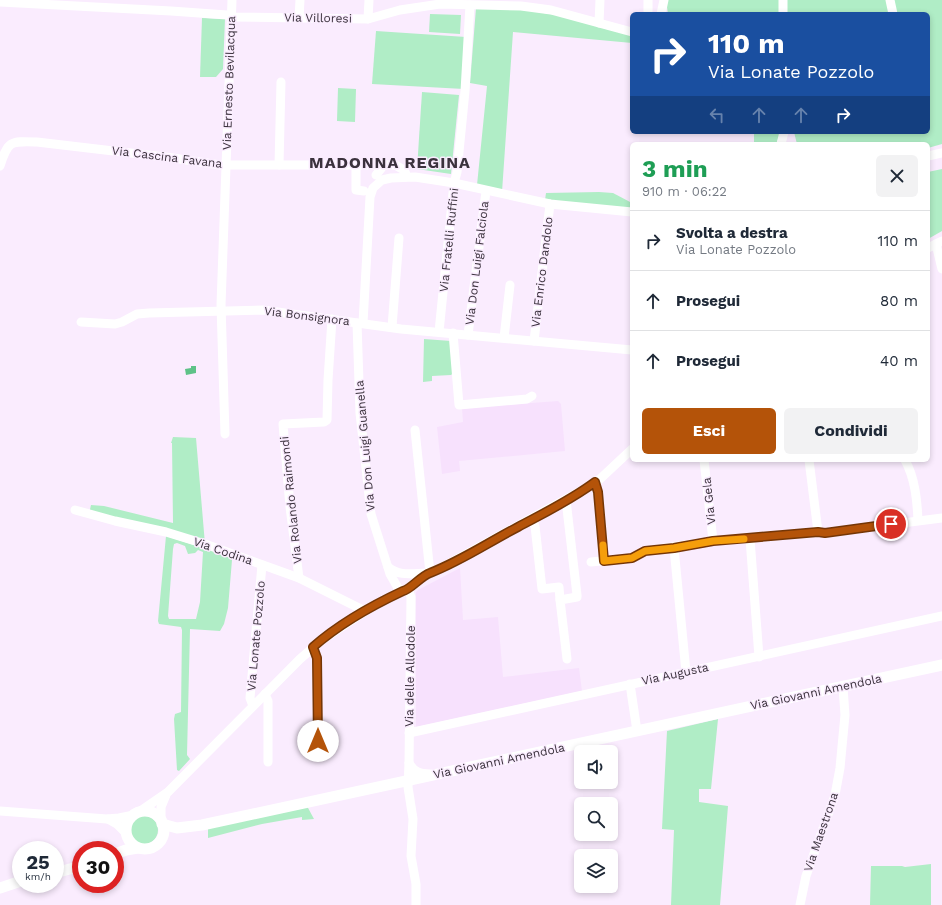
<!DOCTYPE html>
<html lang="it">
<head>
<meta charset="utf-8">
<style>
	:root { --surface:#fff; --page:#f2f2f3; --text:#1f2937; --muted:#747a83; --line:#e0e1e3; --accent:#b45309 }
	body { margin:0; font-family:"Work Sans",sans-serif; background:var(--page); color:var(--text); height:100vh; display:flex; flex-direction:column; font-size:15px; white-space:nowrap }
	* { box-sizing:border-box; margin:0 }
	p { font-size:13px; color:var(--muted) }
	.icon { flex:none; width:22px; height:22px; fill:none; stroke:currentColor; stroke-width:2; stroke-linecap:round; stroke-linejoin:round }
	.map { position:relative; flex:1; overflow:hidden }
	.side { position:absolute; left:630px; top:142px; width:300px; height:320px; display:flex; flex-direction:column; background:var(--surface); border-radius:6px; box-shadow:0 2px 6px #0003 }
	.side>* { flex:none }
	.hud { position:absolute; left:630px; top:12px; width:300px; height:122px; border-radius:6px; box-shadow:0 2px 6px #0003; background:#1a4fa0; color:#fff; overflow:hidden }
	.buttons { position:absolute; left:574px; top:745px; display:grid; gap:8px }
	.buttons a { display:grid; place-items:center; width:44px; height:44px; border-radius:6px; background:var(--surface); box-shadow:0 2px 6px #0003; font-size:20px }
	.speed { position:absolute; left:12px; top:841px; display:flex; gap:8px; font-size:20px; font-weight:700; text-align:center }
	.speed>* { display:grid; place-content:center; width:52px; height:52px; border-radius:50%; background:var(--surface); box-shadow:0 2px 6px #0003; line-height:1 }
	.speed small { font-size:10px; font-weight:400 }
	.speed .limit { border:6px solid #d22; background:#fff; color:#111 }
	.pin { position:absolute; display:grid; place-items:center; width:34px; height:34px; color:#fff; margin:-17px; border:2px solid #fff; border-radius:50%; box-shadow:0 1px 4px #0007 }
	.me { position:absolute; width:44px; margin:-22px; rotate:0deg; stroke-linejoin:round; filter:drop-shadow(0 0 3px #0008) }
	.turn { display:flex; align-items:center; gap:14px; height:84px; padding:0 12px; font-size:18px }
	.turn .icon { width:52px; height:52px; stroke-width:2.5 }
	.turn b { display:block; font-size:28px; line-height:34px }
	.lanes { display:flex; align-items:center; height:38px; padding:0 12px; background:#0003; justify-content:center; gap:20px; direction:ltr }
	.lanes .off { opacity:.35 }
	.round { display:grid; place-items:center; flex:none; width:42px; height:42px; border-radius:6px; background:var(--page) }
	.headline { display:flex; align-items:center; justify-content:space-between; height:68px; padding:0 12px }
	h1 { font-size:24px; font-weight:700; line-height:30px; color:#1e9e55 }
	.action { display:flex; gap:8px; margin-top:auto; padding:8px 12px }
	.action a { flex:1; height:46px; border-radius:6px; background:var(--accent); color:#fff; font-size:16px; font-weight:700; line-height:46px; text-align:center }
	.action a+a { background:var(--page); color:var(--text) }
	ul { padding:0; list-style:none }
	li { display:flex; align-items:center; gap:12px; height:60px; padding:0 12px; border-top:1px solid var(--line) }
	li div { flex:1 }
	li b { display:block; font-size:15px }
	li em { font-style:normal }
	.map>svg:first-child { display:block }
</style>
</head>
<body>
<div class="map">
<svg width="942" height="905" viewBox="0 0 942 905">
	<rect width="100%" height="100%" fill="#faecfe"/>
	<g fill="#f7e1fd">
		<polygon points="558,401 561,404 565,451 459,461 460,471 442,474 437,427 463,422 462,408"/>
		<polygon points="460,568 463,620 498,617 503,677 579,668 582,691 416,727 416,592 418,590"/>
	</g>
	<g fill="#b0edc6" fill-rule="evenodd">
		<polygon points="666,0 780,0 780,14 668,14"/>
		<polygon points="785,0 942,0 942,144 928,148 928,144 797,144 794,132 928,132 928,14 786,14"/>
		<polygon points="506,7 556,15 632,35 632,43 513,32 502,192 477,185 487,86 470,83 476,8"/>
		<polygon points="430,14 461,15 460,34 429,32"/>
		<polygon points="202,18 225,19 223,69 216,77 200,77"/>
		<polygon points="376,31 466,37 464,89 372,84"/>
		<polygon points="338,88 356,89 355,122 337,121"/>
		<polygon points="422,92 459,95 451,174 417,169"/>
		<polygon points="754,132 781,132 776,144 754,144"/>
		<polygon points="942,169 942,231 928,239 928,172"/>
		<polygon points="599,192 613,193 632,203 632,209 545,200 546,193"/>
		<polygon points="424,339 451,341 454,372 451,375 432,376 432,381 423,382"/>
		<polygon points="173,437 196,438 205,544 89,514 91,505 104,506 173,523 172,443 171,443"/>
		<path d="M166,536L231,557L232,560L228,608L224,624L220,631L190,629L187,755L190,759L179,771L177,770L174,719L175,714L181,712L182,630L181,627L159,624L158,621ZM177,543L185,546L188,554L195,553L198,550L203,552L200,602L196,619H169L168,616L173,549L174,544Z"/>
		<polygon points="718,719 711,789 699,789 699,802 728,806 720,905 671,905 674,830 662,829 667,731"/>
		<polygon points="307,806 314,819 302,820 302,817 262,824 208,838 208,827"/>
		<circle cx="144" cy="830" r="14"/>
		<polygon points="931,864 931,905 870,905 871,866 902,866 905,867"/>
	</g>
	<polygon fill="#5ec288" points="191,366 196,366 196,373 186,375 185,369 191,368"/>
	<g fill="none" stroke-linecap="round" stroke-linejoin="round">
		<g stroke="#fff" stroke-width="9">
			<polyline points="783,0 783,14"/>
			<polyline points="890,0 893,14"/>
			<polyline points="0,2 171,11 227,15 231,17 368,19 400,10 440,4 521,6 551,10 632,32"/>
			<polyline points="648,11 648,0"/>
			<polyline points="661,14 664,0"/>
			<polyline points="299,18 300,0"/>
			<polyline points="368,19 369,0"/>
			<polyline points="599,23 600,0"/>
			<polyline points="781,144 784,132"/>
			<polyline points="928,156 942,153"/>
			<polyline points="279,165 281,82"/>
			<polyline points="356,165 356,190 364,191"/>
			<polyline points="373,165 395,165 404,170 406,174"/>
			<path d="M0,166C8,140 11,141 37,142L173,158L220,165H368"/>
			<polyline points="376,175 384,165"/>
			<polyline points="936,244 942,269"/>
			<polyline points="928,248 942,241"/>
			<polyline points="81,322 115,324 122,322 137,314 149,313 263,310 401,329 632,350"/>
			<polyline points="357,323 360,413 371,514 390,574 398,588 403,591"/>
			<polyline points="363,323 370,197 373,188 382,180 391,178 415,177 454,183 550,204 632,212"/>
			<polyline points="392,327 399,238"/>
			<polyline points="439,332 454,183 457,172 465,91 470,5"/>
			<polyline points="453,333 459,405 527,399 532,396"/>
			<polyline points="468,335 486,191"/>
			<polyline points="504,338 510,285"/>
			<polyline points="534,341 550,204"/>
			<polyline points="415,430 430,573"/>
			<polyline points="225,434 221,305 232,0"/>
			<polyline points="704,460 713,541"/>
			<polyline points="809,460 818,532"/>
			<path d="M905,460C915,478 917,500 918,520"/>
			<polyline points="595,482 598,492 604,561"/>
			<polyline points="566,500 577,595 577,597 560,600 567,659"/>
			<polyline points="75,510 115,521 166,532 205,544 299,578 365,611"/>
			<polyline points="532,519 535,526 542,589 559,587 560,600"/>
			<polyline points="750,539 759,657"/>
			<polyline points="674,548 686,672"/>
			<polyline points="591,562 631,558 645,551 713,541 818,532 825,533 942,518"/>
			<path d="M388,567C400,577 413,573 428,573"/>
			<polyline points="299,578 290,507 283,424 324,422 327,420 328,380 332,319"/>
			<polyline points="408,589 411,597 409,763 408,787 413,819 411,856 416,884 416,905"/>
			<polyline points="313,647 317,658 318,755"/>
			<polyline points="630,684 637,731"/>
			<polyline points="265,694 268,701 268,762"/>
			<polyline points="253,706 250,698 262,565"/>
			<polyline points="409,733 942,616"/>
			<path d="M409,763C414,772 420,774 430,774"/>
			<polyline points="0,811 107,819 119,818 134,815"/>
			<path d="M139,812L168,792L300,659L322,640L373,606L403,591C409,590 409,588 413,584C423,574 438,570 450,563L588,487L600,479L632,449"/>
			<polyline points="108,819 117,824 126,833"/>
			<polyline points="161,821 161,807 166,795"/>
			<polyline points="800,905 806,876 835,795 840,768 845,715 843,687"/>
		</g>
		<g stroke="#fff" stroke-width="11">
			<circle cx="145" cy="830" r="19"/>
			<polyline points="162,824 177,828 202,825 942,665"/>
			<polyline points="115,854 126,850 138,848"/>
			<polyline points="55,873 81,866"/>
			<polyline points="0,888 21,881"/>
		</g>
	</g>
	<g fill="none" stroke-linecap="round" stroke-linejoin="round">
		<g stroke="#753606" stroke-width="10">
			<path id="route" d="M318,741L317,658L313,647C339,624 371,606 403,591C410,590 421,576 430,573C461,561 489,542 518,527C544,513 571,500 595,482L598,492L604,561L632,558L645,551L674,548L713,541L818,532L825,533L891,524"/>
		</g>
		<use href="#route" stroke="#b45309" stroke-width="7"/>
		<polyline stroke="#f59e0b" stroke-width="7" points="603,545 604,561 632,558 645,551 674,548 713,541 744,539"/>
	</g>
	<g text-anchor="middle" stroke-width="3" stroke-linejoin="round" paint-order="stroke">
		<g font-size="12" fill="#3b323d" stroke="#faecfe">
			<text transform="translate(318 18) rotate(1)" y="4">Via Villoresi</text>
			<text transform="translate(229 83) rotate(-88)" y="4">Via Ernesto Bevilacqua</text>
			<text transform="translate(167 157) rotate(7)" y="4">Via Cascina Favana</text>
			<text transform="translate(449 240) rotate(-84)" y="4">Via Fratelli Ruffini</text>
			<text transform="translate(477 263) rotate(-83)" y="4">Via Don Luigi Falciola</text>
			<text transform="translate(542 272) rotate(-83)" y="4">Via Enrico Dandolo</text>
			<text transform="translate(307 316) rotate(7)" y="4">Via Bonsignora</text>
			<text transform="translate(365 446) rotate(-95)" y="4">Via Don Luigi Guanella</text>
			<text transform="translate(291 500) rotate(-96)" y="4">Via Rolando Raimondi</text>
			<text transform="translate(709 501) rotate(-96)" y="4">Via Gela</text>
			<text transform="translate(223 551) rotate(19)" y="4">Via Codina</text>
			<text transform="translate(256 636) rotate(-85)" y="4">Via Lonate Pozzolo</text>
			<text transform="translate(675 674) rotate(-12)" y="4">Via Augusta</text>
			<text transform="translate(410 676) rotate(-89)" y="4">Via delle Allodole</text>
			<text transform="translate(816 692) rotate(-12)" y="4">Via Giovanni Amendola</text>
			<text transform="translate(499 761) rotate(-12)" y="4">Via Giovanni Amendola</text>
			<text transform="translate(821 832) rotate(-71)" y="4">Via Maestrona</text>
		</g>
		<g font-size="16" font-weight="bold" letter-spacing="1" fill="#3b323d" stroke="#faecfe">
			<text x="390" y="168">MADONNA REGINA</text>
		</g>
	</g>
</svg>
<div class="buttons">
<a><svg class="icon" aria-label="sound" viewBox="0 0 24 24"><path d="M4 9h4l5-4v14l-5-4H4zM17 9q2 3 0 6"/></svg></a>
<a><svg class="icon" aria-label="search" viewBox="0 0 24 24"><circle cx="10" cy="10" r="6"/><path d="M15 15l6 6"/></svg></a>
<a><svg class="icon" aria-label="layers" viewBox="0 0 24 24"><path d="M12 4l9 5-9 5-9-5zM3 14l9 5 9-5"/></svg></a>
</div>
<div class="speed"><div>25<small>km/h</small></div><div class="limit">30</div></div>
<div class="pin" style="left:891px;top:524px;background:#d93025"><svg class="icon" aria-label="arrive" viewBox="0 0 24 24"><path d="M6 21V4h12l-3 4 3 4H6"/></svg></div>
<svg class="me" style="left:318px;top:741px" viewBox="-20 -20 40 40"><circle r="19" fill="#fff"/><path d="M0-13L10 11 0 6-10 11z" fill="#b45309"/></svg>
<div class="hud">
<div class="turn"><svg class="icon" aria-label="right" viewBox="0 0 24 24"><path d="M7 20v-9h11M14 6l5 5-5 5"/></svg><div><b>110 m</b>Via Lonate Pozzolo</div></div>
<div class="lanes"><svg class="icon off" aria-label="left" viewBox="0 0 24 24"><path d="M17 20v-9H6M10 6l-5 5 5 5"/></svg><svg class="icon off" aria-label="ahead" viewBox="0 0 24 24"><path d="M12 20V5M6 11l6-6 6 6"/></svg><svg class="icon off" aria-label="ahead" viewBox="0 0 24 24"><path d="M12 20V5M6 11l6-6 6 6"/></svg><svg class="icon" aria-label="right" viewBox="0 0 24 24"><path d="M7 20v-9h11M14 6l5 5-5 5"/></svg></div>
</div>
<section class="side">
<div class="headline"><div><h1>3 min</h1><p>910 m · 06:22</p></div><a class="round"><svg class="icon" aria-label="close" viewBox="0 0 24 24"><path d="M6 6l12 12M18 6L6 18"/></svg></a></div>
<ul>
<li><svg class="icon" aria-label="right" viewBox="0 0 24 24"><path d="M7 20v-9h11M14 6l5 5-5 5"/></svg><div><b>Svolta a destra</b><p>Via Lonate Pozzolo</p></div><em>110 m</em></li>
<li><svg class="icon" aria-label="ahead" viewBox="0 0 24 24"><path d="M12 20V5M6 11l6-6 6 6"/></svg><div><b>Prosegui</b></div><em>80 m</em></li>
<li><svg class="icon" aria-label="ahead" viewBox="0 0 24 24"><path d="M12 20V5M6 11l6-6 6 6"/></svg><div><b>Prosegui</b></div><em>40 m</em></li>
</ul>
<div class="action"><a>Esci</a><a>Condividi</a></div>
</section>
</div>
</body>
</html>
